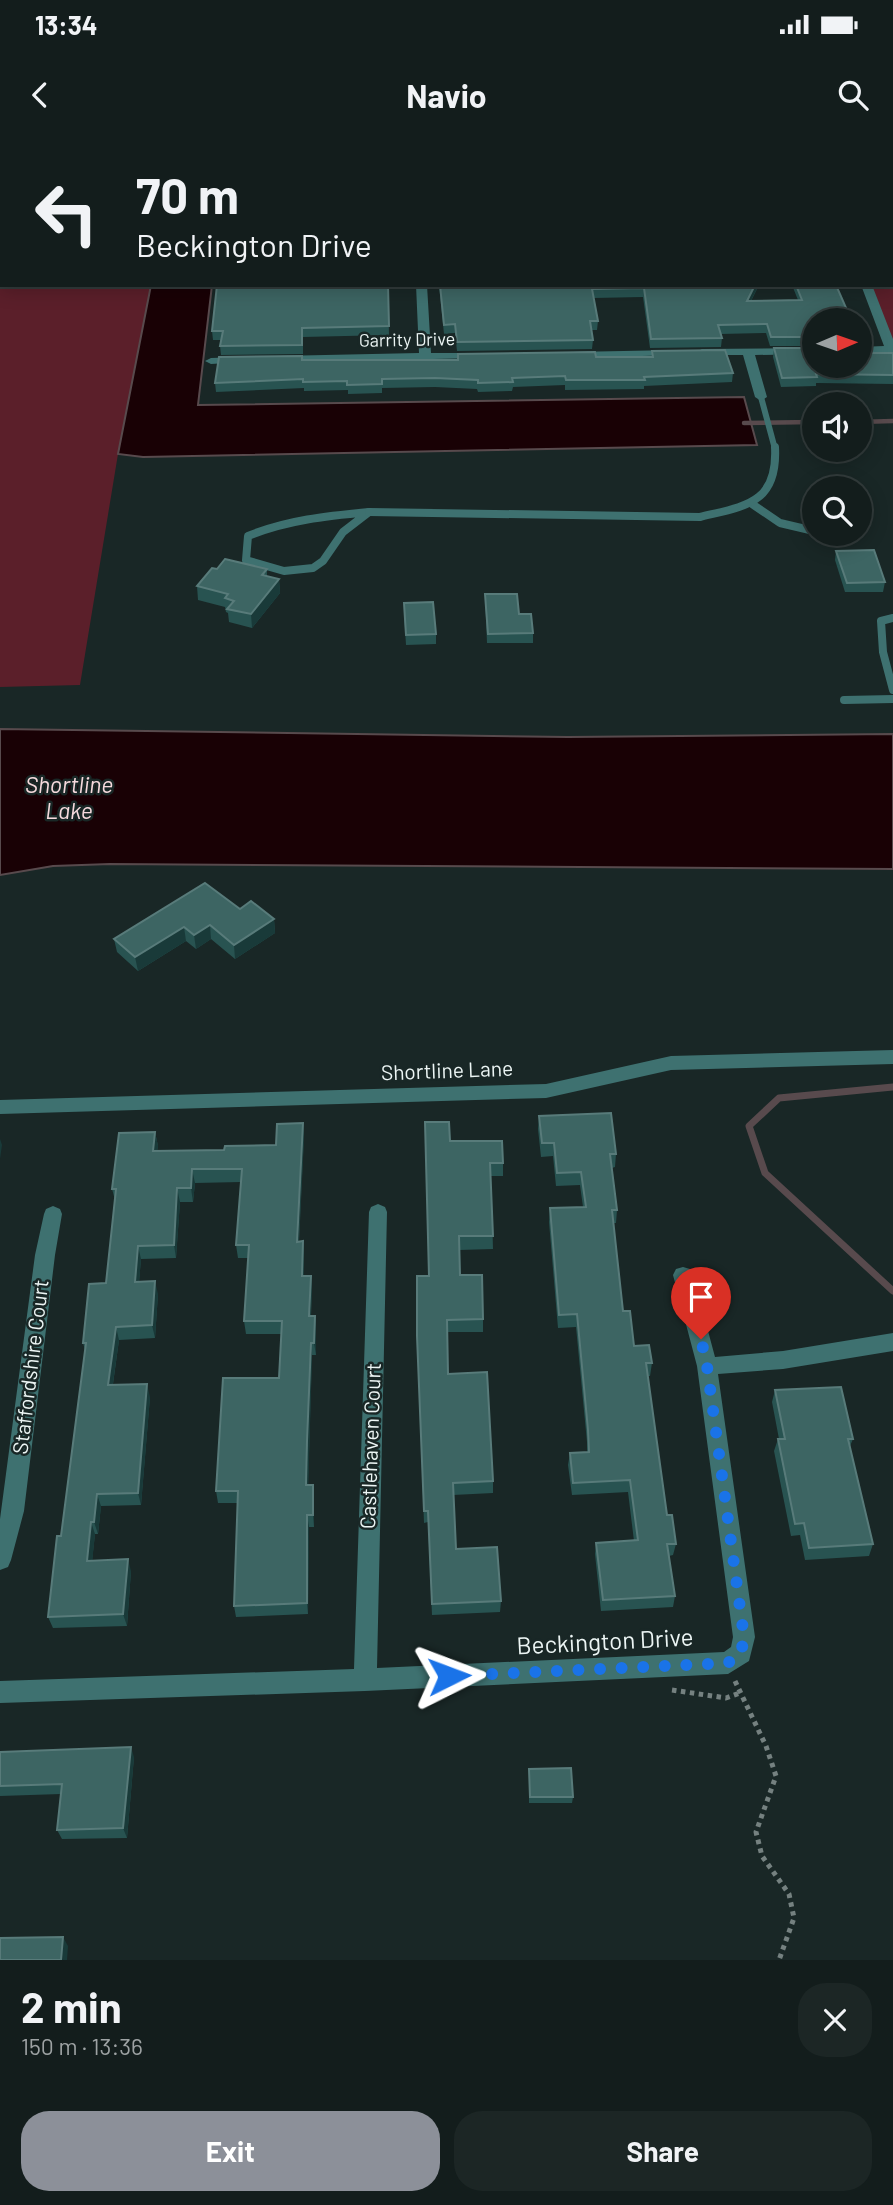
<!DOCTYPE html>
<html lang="en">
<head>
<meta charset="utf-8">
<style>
	:root { --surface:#131d1c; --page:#1c2625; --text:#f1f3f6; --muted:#9da2a3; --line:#323b3b; --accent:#8c9099 }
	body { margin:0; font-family:Barlow,sans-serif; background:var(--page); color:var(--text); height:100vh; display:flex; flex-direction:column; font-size:26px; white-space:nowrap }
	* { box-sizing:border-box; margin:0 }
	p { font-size:23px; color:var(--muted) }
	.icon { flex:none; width:38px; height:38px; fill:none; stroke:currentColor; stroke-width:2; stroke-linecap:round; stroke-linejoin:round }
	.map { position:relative; height:1820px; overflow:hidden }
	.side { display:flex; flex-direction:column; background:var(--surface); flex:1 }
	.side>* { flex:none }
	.banner { position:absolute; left:0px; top:0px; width:894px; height:147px; box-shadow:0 4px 18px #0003,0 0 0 2px var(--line); background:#131d1c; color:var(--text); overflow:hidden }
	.needle { width:46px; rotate:88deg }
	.fabs { position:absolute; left:802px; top:168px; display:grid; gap:14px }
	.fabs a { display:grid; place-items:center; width:70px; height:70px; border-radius:50%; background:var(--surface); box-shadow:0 4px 18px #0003,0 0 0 2px var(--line); font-size:35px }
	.pin { position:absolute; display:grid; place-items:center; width:60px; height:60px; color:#fff; margin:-72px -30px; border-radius:50% 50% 50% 0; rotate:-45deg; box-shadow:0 0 7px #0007 }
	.pin .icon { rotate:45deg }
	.me { position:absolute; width:77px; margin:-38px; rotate:87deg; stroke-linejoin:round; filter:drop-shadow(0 0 5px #0008) }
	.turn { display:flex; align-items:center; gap:24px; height:147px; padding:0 21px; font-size:32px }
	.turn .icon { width:91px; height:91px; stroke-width:2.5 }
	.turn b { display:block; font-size:49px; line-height:60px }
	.round { display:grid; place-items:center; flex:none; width:74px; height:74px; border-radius:28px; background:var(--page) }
	.head { display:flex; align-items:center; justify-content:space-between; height:119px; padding:0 21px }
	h1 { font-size:42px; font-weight:700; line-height:52px }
	.primary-button { display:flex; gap:14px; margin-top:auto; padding:14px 21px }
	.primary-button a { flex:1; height:80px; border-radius:28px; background:var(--accent); color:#fff; font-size:28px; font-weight:700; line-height:80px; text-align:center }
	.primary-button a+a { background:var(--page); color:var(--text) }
	.status { display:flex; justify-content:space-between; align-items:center; height:49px; padding:0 35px; background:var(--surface); direction:ltr }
	.status svg { height:19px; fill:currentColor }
	header { display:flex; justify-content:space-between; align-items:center; height:91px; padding:0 21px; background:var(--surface); font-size:32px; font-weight:700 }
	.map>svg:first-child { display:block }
</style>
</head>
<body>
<div class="status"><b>13:34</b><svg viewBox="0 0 49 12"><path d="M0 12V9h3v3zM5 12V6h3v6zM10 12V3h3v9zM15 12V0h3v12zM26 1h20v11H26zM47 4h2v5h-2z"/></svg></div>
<header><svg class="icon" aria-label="back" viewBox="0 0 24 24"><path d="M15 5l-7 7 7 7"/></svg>Navio<svg class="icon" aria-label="search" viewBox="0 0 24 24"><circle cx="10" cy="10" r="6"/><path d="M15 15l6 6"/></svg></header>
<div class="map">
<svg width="893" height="1820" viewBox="0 0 893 1820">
	<rect width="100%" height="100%" fill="#192726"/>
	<g fill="#5b1f2a">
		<polygon points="0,99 2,145 151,145 118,314 80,545 0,547"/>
		<polygon points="893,125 893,209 866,145 892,145"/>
	</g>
	<g fill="#190105" stroke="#584a4d" stroke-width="2">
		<polygon points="151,145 212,145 198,265 744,257 757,305 143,317 118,314"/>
		<polygon points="0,589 568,597 893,594 893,729 110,724 53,726 0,735"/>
	</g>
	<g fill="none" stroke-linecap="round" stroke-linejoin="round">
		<g stroke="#584a4d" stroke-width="4.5">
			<polyline points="859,282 893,281"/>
			<polyline points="744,283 814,282"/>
		</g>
		<polyline stroke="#584a4d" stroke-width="7" points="893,947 779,958 749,986 765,1033 893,1151"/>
		<g stroke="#758180" stroke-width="5" stroke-dasharray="4.5 4.5" stroke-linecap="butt">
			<polyline points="735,1541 766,1606 776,1636 756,1692 762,1716 789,1754 794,1778 779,1820"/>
			<polyline points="672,1550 726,1558 740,1553"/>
		</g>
		<polyline stroke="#3e7170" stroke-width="6" points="761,257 775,309"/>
		<g stroke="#3e7170" stroke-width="8">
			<polyline points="752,364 780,383 814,391"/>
			<path d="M369,372L343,392L323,421L313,428L284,431L246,420L248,396C287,380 327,376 369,372Z"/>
			<path d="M369,372L700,377C745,366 778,364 775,307"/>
			<polyline points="893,478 881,481 883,512 893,550"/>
			<polyline points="844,560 893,559"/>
		</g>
		<g fill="#3e7170" fill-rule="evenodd">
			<polygon points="410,0 475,0 410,2"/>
			<polygon points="416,145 427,145 431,213 481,213 487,216 485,218 278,222 272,219 278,216 419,213"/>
			<polygon points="861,145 872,145 893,199 893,212 859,213 859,207 884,206"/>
			<polygon points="814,208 814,214 755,215 767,257 761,261 755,257 743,215 702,215 696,212 702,209"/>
			<polygon points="674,210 678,211 678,215 572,218 566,215 572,212"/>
			<polygon points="240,217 244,218 244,222 211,224 205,221 211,218"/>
			<polygon points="893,910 893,924 671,930 546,958 0,974 0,960 546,944 671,916"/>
			<polygon points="378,1064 385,1067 387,1072 377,1528 724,1512 731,1507 733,1497 697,1226 673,1135 676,1129 683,1127 690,1129 693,1135 715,1217 783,1211 893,1193 893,1211 783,1229 718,1234 755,1497 749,1521 728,1534 365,1551 0,1563 0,1541 354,1529 369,1072 371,1067"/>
			<polygon points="53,1066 60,1069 62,1074 55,1115 24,1371 11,1420 8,1427 0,1430 0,1379 35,1115 44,1074 46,1069"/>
		</g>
	</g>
	<g fill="#285351">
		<polygon points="388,145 389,195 303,197 303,214 221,215 220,206 221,200 213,200 212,191"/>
		<polygon points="439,145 759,145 751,161 798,160 792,145 836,145 850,177 849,180 814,180 814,206 770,206 766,193 720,194 722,198 721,207 650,208 643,157 593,158 598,181 597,190 591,190 593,200 592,209 457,211 455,193 444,194"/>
		<polygon points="774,208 814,226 893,213 893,244 816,243 816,246 781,247 773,217"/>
		<polygon points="652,211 733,233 732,242 644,246 644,249 565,250 565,245 513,247 512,251 478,252 477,249 435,247 382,248 382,253 348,254 348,250 304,251 304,248 216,252 215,243 302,220 458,220 652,217"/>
		<polygon points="836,411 885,442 883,452 845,452 835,420"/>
		<polygon points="217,429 267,429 267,436 279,439 280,453 252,488 229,482 228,473 226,472 225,467 198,460 197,446"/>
		<polygon points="485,454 519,474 533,493 533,503 487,503"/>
		<polygon points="404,473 436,494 436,504 406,505"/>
		<polygon points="240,769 274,779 275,793 235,819 211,799 196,809 186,801 138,831 117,812 114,799"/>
		<polygon points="539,976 616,1014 615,1027 612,1028 617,1070 616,1083 613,1083 623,1171 634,1206 652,1223 650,1236 648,1236 667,1375 676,1404 673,1415 669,1416 675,1456 673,1467 601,1471 595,1414 596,1403 634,1401 628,1352 572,1355 568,1325 570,1313 587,1312 587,1302 576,1187 558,1188 549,1082 550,1068 583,1067 580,1045 556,1046 553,1016 541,1017 538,989"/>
		<polygon points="303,983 304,997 299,1102 303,1101 304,1115 304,1136 311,1136 312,1149 311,1176 315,1176 316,1189 316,1215 312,1215 309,1313 308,1345 313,1345 314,1357 314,1387 309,1387 308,1474 236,1477 234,1466 238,1363 218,1363 216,1351 279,1238 281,1194 246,1194 244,1181 248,1118 238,1118 236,1105 241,1042 195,1043 193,1062 180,1062 176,1118 141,1119 139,1142 158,1154 155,1198 119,1200 113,1244 150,1257 141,1365 101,1366 98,1394 95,1394 92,1421 131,1431 127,1486 53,1488 48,1477 61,1396 85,1210 83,1203 106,1143 115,1060 112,1049 155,992 158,1006 157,1011 224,1010 276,1005"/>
		<polygon points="450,1001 503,1023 503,1036 491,1036 493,1109 459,1110 460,1135 483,1179 483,1192 447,1192 448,1234 493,1341 493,1353 453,1355 456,1409 501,1461 500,1472 432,1475 428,1382 424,1383 417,1196 429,1136"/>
		<polygon points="775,1250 853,1299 850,1306 873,1404 869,1416 805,1420 800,1395 791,1396 774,1311 778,1299 779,1299 772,1262"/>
		<polygon points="0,1612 134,1617 127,1698 62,1699 57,1690 61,1654 0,1656"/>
		<polygon points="529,1629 573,1657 572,1663 529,1663"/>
	</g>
	<g fill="#193a39">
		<polygon points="755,145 759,145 746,170 747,161"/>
		<polygon points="279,439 280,453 252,488 251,474"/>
		<polygon points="274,779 275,793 235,819 234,805"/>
		<polygon points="210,785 211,799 196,809 194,795"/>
		<polygon points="184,787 186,801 138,831 135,817"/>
		<polygon points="303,983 304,997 298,1115 297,1102"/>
		<polygon points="155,992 158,1006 155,1024 153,1011"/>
		<polygon points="0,999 2,1005 0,1019"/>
		<polygon points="192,1029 195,1043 193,1062 191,1048"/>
		<polygon points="177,1048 180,1062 176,1118 174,1105"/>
		<polygon points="303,1101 304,1115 304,1149 302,1136"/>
		<polygon points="138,1106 141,1119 138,1155 135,1142"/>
		<polygon points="311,1136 312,1149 310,1189 309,1176"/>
		<polygon points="155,1141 158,1154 155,1198 152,1185"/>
		<polygon points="315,1176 316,1189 316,1215 314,1203"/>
		<polygon points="116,1187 119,1200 111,1257 108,1245"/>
		<polygon points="311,1203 312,1215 308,1357 306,1345"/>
		<polygon points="147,1244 150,1257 141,1365 138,1353"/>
		<polygon points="313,1345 314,1357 314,1387 313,1375"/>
		<polygon points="97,1354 101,1366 98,1394 94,1382"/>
		<polygon points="307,1375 309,1387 308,1474 307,1463"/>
		<polygon points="91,1382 95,1394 91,1433 87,1421"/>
		<polygon points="128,1419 131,1431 127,1486 123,1474"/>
		<polygon points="131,1607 134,1617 127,1698 123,1688"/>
		<polygon points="63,1797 68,1806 67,1820 61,1820"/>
	</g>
	<g fill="#3d6563" stroke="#587b7a" stroke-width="2">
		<rect x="345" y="0" width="39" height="2"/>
		<polygon points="431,0 837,0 839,2 431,2"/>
		<polygon points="892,59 893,60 893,114 892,114"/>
		<polygon points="217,145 388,145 389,186 302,188 302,205 220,206 223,191 212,191"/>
		<polygon points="440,145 755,145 747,161 802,160 796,145 836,145 850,177 843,177 844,180 814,180 814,197 771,197 767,184 718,185 722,198 651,199 644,148 592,149 598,181 590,181 593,200 457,202 455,184 444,185"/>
		<polygon points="774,208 814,208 814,226 859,226 859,213 893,213 893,235 816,234 817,237 782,238"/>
		<polygon points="725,210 733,233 644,237 645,240 566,240 565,236 512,238 513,242 478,243 478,240 435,238 382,239 382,244 347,245 347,241 303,242 303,239 215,243 219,217 302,216 302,220 458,220 458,214 595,212 596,217 653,217 652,211"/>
		<polygon points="874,410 885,442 847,443 836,411"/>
		<polygon points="225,419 267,429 262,435 279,439 251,474 227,469 234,461 225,458 228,454 197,446 212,428 217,429"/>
		<polygon points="485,454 517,454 519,474 531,474 533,493 488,494"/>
		<polygon points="433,462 436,494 406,495 404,463"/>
		<polygon points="205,743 240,769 251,761 274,779 234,805 210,785 194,795 184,787 135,817 114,799"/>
		<polygon points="611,973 616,1014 610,1014 617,1070 612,1070 623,1171 630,1171 634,1206 649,1205 652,1223 646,1223 667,1375 672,1375 676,1404 667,1404 675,1456 603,1460 596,1403 638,1400 630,1340 573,1343 570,1313 589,1312 588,1290 577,1174 559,1175 550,1068 586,1067 581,1032 557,1033 554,1003 542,1003 539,976"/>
		<polygon points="425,982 449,982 450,1001 502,1001 503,1023 490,1023 493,1096 459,1096 460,1135 482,1135 483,1179 447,1180 448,1234 487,1232 493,1341 453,1343 456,1409 497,1407 501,1461 432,1464 428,1371 424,1371 417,1196 417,1136 429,1136"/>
		<polygon points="303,983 297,1102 303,1101 302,1136 311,1136 309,1176 315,1176 314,1203 311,1203 307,1301 306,1345 313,1345 313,1375 307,1375 307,1463 234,1466 238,1351 216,1351 223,1238 279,1238 282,1181 244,1181 249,1105 236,1105 242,1029 192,1029 191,1048 177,1048 174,1105 138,1106 135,1142 155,1141 152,1185 116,1187 108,1245 147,1244 138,1353 97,1354 94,1382 91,1382 87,1421 128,1419 123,1474 48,1477 57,1396 61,1396 86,1203 83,1203 89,1144 106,1143 116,1049 112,1049 119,993 155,992 153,1011 224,1010 225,1006 276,1005 277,984"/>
		<polygon points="841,1247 853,1299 848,1299 873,1404 809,1408 804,1383 795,1384 778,1299 785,1299 775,1250"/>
		<polygon points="131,1607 123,1688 57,1690 62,1644 0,1646 0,1612"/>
		<polygon points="571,1628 573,1657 530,1657 529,1629"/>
		<polygon points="63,1797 61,1820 0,1820 0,1798"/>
	</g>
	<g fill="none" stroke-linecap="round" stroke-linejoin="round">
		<polyline stroke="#1a73e8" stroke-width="12" stroke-dasharray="0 21.6" points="449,1536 728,1523 741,1513 744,1497 707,1226 701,1199"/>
	</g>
	<g text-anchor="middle" stroke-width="5" stroke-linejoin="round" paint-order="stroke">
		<g font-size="18" fill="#ecf5f4" stroke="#192726">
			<text transform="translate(407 200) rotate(-1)" y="6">Garrity Drive</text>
		</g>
		<g font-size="21" fill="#ecf5f4" stroke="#192726">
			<text transform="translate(447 931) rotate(-2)" y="7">Shortline Lane</text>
			<text transform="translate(31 1227) rotate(-83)" y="7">Staffordshire Court</text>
			<text transform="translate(371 1306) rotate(-88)" y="7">Castlehaven Court</text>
		</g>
		<g font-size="23" font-style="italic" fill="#f6dadd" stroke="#192726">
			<text x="69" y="653">Shortline<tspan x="69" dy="26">Lake</tspan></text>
		</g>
		<g font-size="24" fill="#ecf5f4" stroke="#192726">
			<text transform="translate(605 1502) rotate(-3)" y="8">Beckington Drive</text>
		</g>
	</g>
</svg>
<div class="fabs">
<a><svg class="needle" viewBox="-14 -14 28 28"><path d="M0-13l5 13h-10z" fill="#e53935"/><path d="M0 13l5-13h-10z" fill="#9da2a3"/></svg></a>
<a><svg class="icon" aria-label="sound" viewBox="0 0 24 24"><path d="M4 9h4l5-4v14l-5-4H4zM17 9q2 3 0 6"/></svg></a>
<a><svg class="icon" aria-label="search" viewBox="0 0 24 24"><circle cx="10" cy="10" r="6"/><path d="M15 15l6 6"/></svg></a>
</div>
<div class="pin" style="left:701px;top:1199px;background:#d93025"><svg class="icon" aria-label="arrive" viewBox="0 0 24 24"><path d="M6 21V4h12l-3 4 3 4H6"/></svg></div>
<svg class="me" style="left:449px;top:1536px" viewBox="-20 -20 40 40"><path d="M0-17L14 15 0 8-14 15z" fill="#1a73e8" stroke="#fff" stroke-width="4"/></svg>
<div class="banner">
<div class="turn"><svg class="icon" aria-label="left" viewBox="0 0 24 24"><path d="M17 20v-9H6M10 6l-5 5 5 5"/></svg><div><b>70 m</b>Beckington Drive</div></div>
</div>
</div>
<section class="side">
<div class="head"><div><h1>2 min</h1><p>150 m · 13:36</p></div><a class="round"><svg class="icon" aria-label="close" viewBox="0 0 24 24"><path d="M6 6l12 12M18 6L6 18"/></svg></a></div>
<div class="primary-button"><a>Exit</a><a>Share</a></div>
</section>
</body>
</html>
